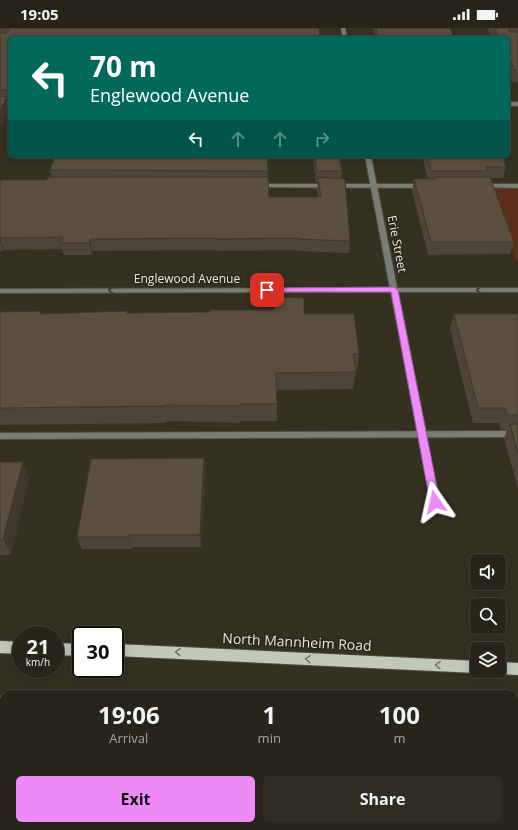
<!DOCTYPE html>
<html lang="en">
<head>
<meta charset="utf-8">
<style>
	:root { --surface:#272519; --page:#2f2d22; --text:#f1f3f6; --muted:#a4a5a2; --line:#434238; --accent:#ee8bf7 }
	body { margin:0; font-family:"Open Sans",sans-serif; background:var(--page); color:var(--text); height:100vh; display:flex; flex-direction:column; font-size:15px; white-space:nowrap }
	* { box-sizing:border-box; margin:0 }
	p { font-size:13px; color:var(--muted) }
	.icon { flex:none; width:22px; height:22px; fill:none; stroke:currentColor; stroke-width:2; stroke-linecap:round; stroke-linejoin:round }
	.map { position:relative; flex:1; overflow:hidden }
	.side { position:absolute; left:0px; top:662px; width:518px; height:140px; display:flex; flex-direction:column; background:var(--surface); border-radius:12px 12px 0 0; box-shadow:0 2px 10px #0003,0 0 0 1px var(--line) }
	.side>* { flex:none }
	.hud { position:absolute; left:8px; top:8px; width:502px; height:122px; border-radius:6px; box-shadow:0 2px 10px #0003,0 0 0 1px var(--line); background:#00695c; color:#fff; overflow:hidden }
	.controls { position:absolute; left:470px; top:526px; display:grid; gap:8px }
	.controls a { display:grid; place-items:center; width:36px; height:36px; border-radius:6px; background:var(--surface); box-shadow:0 2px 10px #0003,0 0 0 1px var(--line); font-size:20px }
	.speed { position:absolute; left:12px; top:598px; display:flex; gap:8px; font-size:20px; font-weight:700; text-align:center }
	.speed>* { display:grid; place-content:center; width:52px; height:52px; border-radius:50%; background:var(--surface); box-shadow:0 2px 10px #0003,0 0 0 1px var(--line); line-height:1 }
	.speed small { font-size:10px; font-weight:400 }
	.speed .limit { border:2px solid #111; border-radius:6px; background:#fff; color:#111 }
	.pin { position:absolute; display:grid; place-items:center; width:34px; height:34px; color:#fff; margin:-17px; border-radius:8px; box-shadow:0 2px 6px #0006 }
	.me { position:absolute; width:44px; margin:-22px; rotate:349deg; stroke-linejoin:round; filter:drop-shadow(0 0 3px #0008) }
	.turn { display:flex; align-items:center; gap:14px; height:84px; padding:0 16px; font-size:18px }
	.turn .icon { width:52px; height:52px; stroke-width:2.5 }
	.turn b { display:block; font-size:28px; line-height:34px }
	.lanes { display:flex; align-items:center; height:38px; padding:0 16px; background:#0003; justify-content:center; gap:20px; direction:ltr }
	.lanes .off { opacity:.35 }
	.eta { display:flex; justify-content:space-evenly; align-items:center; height:68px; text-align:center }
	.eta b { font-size:24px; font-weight:700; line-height:28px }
	.button { display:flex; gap:8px; margin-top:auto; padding:8px 16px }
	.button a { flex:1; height:46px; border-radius:6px; background:var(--accent); color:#111; font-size:16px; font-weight:700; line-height:46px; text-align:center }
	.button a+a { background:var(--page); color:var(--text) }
	.status { display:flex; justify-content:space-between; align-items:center; height:28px; padding:0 20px; background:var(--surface); direction:ltr }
	.status svg { height:11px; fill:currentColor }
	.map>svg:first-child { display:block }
</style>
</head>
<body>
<div class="status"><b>19:05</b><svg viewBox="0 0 49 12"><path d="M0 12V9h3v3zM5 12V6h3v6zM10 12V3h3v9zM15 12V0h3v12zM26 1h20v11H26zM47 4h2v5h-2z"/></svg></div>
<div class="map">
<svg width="518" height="802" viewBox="0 0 518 802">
	<rect width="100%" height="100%" fill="#343121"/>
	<polygon fill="#5a2e18" points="488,156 518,156 518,239"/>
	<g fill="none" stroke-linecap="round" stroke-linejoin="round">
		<g stroke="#514e3f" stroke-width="2">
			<g id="lane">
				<polygon points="259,156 423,156 426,158 423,160 257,159 257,157"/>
				<polygon points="483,156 518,156 518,160 481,159 481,157"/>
				<polygon points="518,403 518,409 0,411 0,405"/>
				<polygon points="4,793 4,798 55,798 57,802 3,802 1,798"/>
			</g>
		</g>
		<g stroke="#514e3f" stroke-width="2">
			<g id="street">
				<polygon points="341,0 345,0 347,10 343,10"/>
				<rect x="0" y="74" width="10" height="4"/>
				<rect x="508" y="74" width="10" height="4"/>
				<polygon points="365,128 371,128 397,260 518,260 518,264 398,264 439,474 438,477 435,478 432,477 431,474 391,264 0,265 0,261 390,260"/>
			</g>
		</g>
		<g stroke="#514e3f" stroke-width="2">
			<g id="primary">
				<polygon points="0,613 21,614 21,626 0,625"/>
				<polygon points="55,615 81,616 81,628 55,627"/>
				<polygon points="115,616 477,633 477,643 482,643 477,645 115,628"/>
				<polygon points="499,634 518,635 518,647 499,646 495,644 494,643 499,643"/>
				<rect x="0" y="668" width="4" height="14"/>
				<rect x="514" y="683" width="4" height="14"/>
			</g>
		</g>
		<use href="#lane" fill="#797d75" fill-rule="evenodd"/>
		<use href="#street" fill="#797d75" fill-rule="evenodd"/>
		<use href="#primary" fill="#c1c9b9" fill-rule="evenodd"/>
	</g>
	<g fill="#4e4437">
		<polygon points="0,0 319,0 10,10 10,72 8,73 10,80 0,100"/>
		<polygon points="373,0 450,0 454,10 375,10"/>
		<polygon points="487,0 518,0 518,54 512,54 508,46 508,10 491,10"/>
		<polygon points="267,128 269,169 318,169 317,161 318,154 316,154 313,128 339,128 342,143 341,150 350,213 349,225 297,223 297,222 215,223 215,222 93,223 92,227 64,227 62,221 4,222 3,223 0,223 0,152 47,152 52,149 50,142"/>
		<polygon points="422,128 502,128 506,139 503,150 490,150 514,214 510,226 428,227 412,163 414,151 428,151"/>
		<polygon points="0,284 41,286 127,285 304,286 359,326 357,343 356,343 353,361 277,362 277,393 240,393 240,395 167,393 167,395 0,397"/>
		<polygon points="454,286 518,286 518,461 504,411 507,402 501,402 499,395 473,395 450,301"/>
		<polygon points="0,434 29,450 11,527 0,527"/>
		<polygon points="206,444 201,519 132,519 132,521 82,521 77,509"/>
	</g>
	<g fill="#40372d">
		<polygon points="7,69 10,80 0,100 0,83"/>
		<polygon points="0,210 4,222 3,223 0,213"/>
		<polygon points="90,211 93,223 92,227 89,215"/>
		<polygon points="204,430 206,444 201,519 200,507"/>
		<polygon points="23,434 29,450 11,527 3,511"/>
		<polygon points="129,507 132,519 132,521 129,509"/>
	</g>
	<g fill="#5b4f40" stroke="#40372d">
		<polygon points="0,0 319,0 320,10 10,10 10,63 9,66 7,62 0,62 0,5 7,5 9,2 8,0"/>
		<polygon points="376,0 450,0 454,10 379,10"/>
		<polygon points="495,0 510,0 509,3 511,4 518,4 518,42 515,42 508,28 508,10 499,10"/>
		<polygon points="0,68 7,69 0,83"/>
		<polygon points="55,128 267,128 268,143 50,142"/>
		<polygon points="315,128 339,128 342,143 317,143"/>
		<polygon points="427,128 502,128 506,139 486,139 487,143 431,143"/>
		<polygon points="48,149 268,149 269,169 321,169 318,149 345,151 350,213 298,211 298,210 215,211 215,210 90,211 89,215 61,215 63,209 0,210 0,152 47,152"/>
		<polygon points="434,149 490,149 514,214 431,214 414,151 434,151"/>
		<polygon points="274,269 304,270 304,286 354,286 359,326 353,326 356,344 276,345 277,376 240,376 240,378 165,377 165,378 0,380 0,284 41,283 40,286 127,283 127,285 210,284 210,282 274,282"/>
		<polygon points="454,286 518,286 518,387 507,387 505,380 478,380"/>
		<polygon points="510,396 518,396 518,425"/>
		<polygon points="204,430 200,507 129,507 129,509 77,509 91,431"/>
		<polygon points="0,434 23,434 3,511 0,511"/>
	</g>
	<defs><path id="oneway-chevron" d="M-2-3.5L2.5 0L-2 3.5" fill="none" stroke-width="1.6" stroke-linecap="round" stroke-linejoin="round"/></defs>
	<g stroke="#3e3c2e">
		<use href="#oneway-chevron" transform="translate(111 262) rotate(180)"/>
		<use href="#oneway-chevron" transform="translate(479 262) rotate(-180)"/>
	</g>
	<g stroke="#767868">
		<use href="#oneway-chevron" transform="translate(178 624) rotate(-177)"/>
		<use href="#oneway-chevron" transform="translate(308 631) rotate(-177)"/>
		<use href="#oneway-chevron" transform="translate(438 637) rotate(-177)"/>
	</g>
	<polygon fill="#ee8bf7" stroke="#9b5aa1" points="394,259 398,262 440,474 438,477 431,477 430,474 391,264 267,264 263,262 267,260"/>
	<g text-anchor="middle" stroke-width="3" stroke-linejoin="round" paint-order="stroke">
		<g font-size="12" fill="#e8e6dc" stroke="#2a2717">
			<text transform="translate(397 216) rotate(79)" y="4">Erie Street</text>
			<text x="187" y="255">Englewood Avenue</text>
		</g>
		<g font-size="14" fill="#e8e6dc" stroke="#2a2717">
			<text transform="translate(297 614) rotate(3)" y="5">North Mannheim Road</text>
		</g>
	</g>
</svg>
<div class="controls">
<a><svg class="icon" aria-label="sound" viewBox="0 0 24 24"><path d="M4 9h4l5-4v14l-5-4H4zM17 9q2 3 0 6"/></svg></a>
<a><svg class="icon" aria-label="search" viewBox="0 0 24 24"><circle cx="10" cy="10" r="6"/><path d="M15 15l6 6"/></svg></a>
<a><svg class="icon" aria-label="layers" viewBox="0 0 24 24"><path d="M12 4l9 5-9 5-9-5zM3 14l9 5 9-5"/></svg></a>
</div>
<div class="speed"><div>21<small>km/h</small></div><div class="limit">30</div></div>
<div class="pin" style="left:267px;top:262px;background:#d93025"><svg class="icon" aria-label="arrive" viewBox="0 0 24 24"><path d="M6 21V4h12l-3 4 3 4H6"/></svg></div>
<svg class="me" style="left:435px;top:474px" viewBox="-20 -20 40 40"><path d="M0-17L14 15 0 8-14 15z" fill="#ee8bf7" stroke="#fff" stroke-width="4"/></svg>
<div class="hud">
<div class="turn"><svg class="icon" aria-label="left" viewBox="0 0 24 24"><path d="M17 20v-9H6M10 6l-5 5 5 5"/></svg><div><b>70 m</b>Englewood Avenue</div></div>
<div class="lanes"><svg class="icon" aria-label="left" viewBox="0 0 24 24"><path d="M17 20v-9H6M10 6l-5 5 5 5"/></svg><svg class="icon off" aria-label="ahead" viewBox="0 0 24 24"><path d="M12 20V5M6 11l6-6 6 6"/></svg><svg class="icon off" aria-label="ahead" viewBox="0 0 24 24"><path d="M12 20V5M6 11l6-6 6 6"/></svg><svg class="icon off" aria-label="right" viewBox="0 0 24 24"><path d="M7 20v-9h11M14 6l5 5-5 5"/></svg></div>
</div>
<section class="side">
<div class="eta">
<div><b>19:06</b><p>Arrival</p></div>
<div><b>1</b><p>min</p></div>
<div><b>100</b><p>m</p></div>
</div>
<div class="button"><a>Exit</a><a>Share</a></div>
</section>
</div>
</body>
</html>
